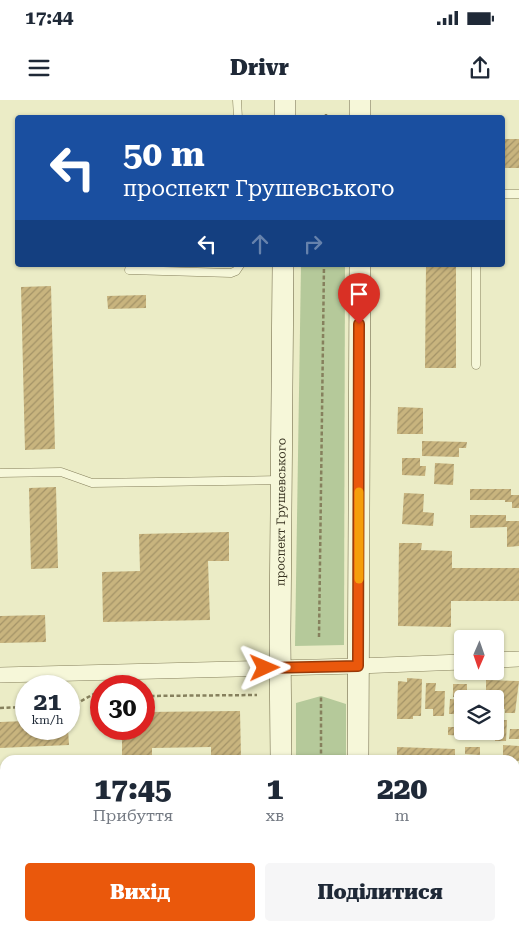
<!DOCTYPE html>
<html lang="uk">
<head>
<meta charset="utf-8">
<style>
	:root { --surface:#fff; --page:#f6f6f7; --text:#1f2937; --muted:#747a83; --accent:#ea580c }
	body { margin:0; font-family:"Roboto Serif",serif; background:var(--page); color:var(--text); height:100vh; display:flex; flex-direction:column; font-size:19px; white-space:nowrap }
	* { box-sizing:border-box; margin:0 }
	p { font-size:16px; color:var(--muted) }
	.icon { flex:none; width:28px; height:28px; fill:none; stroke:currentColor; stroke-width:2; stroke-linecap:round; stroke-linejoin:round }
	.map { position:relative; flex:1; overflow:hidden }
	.side { position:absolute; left:0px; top:655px; width:520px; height:176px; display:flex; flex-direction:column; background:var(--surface); border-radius:15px 15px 0 0; box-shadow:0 1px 4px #0004 }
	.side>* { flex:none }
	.guide { position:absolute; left:15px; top:15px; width:490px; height:152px; border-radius:5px; box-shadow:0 1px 4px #0004; background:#1a4fa0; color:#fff; overflow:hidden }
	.needle { width:32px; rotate:182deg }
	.tools { position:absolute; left:454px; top:530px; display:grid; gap:10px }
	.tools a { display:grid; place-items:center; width:50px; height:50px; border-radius:5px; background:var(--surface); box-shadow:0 1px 4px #0004; font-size:25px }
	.speed { position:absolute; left:15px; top:575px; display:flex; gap:10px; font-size:25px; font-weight:700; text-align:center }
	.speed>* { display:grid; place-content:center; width:65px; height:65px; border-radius:50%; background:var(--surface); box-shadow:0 1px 4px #0004; line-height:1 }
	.speed small { font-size:12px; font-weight:400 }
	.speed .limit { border:8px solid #d22; background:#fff; color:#111 }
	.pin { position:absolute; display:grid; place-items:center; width:42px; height:42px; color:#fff; margin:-51px -21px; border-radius:50% 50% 50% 0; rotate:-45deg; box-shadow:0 0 5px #0007 }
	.pin .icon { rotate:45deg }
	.me { position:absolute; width:55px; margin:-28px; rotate:89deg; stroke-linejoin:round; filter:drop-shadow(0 0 4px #0008) }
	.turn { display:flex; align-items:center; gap:18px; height:105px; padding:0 25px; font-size:22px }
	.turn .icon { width:65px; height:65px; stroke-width:2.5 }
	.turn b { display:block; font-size:35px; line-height:42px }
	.lanes { display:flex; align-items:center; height:48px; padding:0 25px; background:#0003; justify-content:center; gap:25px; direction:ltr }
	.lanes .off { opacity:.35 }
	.eta { display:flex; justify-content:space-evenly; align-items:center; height:85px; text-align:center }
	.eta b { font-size:30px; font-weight:800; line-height:35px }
	.action { display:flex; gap:10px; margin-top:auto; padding:10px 25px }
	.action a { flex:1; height:58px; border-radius:5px; background:var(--accent); color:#fff; font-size:20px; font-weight:800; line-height:58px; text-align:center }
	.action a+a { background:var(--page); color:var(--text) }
	.status { display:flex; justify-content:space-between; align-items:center; height:35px; padding:0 25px; background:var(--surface); direction:ltr }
	.status svg { height:14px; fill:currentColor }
	header { display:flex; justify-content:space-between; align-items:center; height:65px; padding:0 25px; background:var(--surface); font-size:22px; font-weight:800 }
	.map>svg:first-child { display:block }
</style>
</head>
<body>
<div class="status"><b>17:44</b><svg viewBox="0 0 49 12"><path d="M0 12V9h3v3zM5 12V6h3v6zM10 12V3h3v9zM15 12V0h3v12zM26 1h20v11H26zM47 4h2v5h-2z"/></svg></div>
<header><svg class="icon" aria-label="menu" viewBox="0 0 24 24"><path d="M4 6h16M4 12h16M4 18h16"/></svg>Drivr<svg class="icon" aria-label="share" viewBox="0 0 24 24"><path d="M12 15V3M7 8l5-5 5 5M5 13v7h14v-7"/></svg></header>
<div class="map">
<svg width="519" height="831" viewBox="0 0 519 831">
	<defs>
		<pattern id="building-hatch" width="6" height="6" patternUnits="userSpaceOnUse" patternTransform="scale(1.25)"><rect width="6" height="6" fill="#c8b47e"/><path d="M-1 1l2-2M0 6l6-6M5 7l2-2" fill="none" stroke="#a39367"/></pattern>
	</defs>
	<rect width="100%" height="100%" fill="#ebecc6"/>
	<g fill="#b5c99a">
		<polygon points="301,165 345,165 344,545 295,546"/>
		<polygon points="321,596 346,604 346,660 296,660 296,603"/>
		<rect x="297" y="826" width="48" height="5"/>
	</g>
	<g fill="url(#building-hatch)">
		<rect x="502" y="39" width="17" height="29"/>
		<polygon points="426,165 456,165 456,268 425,268"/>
		<polygon points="51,186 55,349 25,350 21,187"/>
		<polygon points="146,195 146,208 108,209 107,196"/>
		<polygon points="398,307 423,308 423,334 397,334"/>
		<polygon points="422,341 467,342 466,348 459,348 459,357 422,356"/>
		<polygon points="402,358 420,358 420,366 426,366 425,376 402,375"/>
		<polygon points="435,363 454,364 453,385 434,384"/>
		<polygon points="56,387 58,468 31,469 29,388"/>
		<polygon points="470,389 511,389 511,395 519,395 519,408 512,408 512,402 505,402 505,400 470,400"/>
		<polygon points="404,393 424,394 423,412 434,413 433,426 402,424"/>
		<polygon points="470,415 506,415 506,421 519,421 519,446 507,447 507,427 470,428"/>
		<polygon points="229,432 229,461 208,461 210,520 103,522 102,472 140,471 139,434"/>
		<polygon points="399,443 422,443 421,450 452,451 452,468 519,468 519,501 451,501 451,527 398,526"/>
		<polygon points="45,515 46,542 0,543 0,516"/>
		<polygon points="407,578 422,579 421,616 413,616 413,619 397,619 398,581 407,582"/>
		<polygon points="486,580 519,581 515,613 505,613 505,609 495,609 495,599 486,597"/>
		<polygon points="426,583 436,583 435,591 445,591 444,616 433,616 433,609 425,609"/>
		<rect x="453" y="584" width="14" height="13"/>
		<polygon points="450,599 462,600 462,614 449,614"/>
		<polygon points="94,604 101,604 101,619 94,620"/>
		<polygon points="240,611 241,657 211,658 211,647 152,648 152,660 122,660 122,629 144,629 144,612"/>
		<polygon points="495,620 507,620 506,641 495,641"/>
		<polygon points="26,621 26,629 68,629 69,645 0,648 0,622"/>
		<polygon points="457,623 462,623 462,631 465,631 465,636 448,635 448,627 457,627"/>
		<polygon points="510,629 519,629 519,639 509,639"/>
		<polygon points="503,645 519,646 519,661 503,660"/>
		<polygon points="397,647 455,649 455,658 424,657 424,660 397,660"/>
		<polygon points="465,647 480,647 480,655 465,654"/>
		<polygon points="0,694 5,694 5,826 17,826 17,830 0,830"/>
		<rect x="79" y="826" width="26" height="5"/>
		<rect x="140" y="826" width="33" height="5"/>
		<rect x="215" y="826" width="31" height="5"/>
	</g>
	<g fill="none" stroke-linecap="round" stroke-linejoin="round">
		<g stroke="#86805d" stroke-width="9">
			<g id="lane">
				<polyline points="237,0 238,18"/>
				<polyline points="502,94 519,94"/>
				<polyline points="476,165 476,265"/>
				<polyline points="129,170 231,173 236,171 240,165"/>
				<polyline points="0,373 61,372 92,383 280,380"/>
			</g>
		</g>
		<g stroke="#86805d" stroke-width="16">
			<g id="street">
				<polyline points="495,560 519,559"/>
				<polyline points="0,575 358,566 462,562"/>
			</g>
		</g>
		<g stroke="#686040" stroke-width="22">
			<g id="secondary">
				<polyline points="285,18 285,0"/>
				<polyline points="360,18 360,0"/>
				<path id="s1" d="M281,660L280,537L283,165"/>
				<polyline points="358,660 360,165"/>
				<polyline points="282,826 282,831"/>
				<polyline points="360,826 360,831"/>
			</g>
		</g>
		<g stroke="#86805d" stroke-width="2.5" stroke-dasharray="4 2.5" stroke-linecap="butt">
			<polyline points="326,18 326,14"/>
			<polyline points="319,537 324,165"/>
			<polyline points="144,596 257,595"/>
			<polyline points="69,605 74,605 101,590"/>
			<polyline points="0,608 26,607"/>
			<polyline points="321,660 321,596"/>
			<polyline points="321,831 321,826"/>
		</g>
		<use href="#lane" stroke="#f6f7d9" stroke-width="8"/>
		<use href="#street" stroke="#f6f7d9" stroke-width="15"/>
		<use href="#secondary" stroke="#f6f7d9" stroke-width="21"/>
	</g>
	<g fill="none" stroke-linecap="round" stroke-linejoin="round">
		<g stroke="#983908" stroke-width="12">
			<polyline id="route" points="265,568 358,566 359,224"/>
		</g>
		<use href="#route" stroke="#ea580c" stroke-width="9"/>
		<polyline stroke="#f59e0b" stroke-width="9" points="359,479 359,392"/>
	</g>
	<g text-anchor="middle" stroke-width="5" stroke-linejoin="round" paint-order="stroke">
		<g font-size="12" fill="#373220" stroke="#f3f4d5">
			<text dy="4" stroke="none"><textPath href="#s1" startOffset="248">проспект Грушевського</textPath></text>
		</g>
	</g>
</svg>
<div class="tools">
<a><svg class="needle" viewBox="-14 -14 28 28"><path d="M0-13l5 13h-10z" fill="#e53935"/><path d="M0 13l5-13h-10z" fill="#747a83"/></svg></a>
<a><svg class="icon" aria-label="layers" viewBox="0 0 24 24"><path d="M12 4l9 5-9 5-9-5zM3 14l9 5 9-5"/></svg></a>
</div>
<div class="speed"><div>21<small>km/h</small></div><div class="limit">30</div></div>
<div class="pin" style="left:359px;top:224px;background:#d93025"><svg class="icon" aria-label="arrive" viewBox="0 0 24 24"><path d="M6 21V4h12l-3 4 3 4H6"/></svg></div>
<svg class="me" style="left:265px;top:568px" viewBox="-20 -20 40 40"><path d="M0-17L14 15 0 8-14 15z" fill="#ea580c" stroke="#fff" stroke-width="4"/></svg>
<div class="guide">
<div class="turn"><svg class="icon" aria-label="left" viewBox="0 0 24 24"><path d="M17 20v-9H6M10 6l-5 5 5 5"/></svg><div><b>50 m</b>проспект Грушевського</div></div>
<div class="lanes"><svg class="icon" aria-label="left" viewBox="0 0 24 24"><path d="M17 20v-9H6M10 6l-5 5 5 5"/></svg><svg class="icon off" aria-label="ahead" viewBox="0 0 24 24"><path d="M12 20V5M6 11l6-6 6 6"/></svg><svg class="icon off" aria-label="right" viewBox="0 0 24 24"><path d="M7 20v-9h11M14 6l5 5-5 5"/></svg></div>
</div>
<section class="side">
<div class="eta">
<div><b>17:45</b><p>Прибуття</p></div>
<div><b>1</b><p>хв</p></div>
<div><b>220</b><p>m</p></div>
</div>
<div class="action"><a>Вихід</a><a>Поділитися</a></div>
</section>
</div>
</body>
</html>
